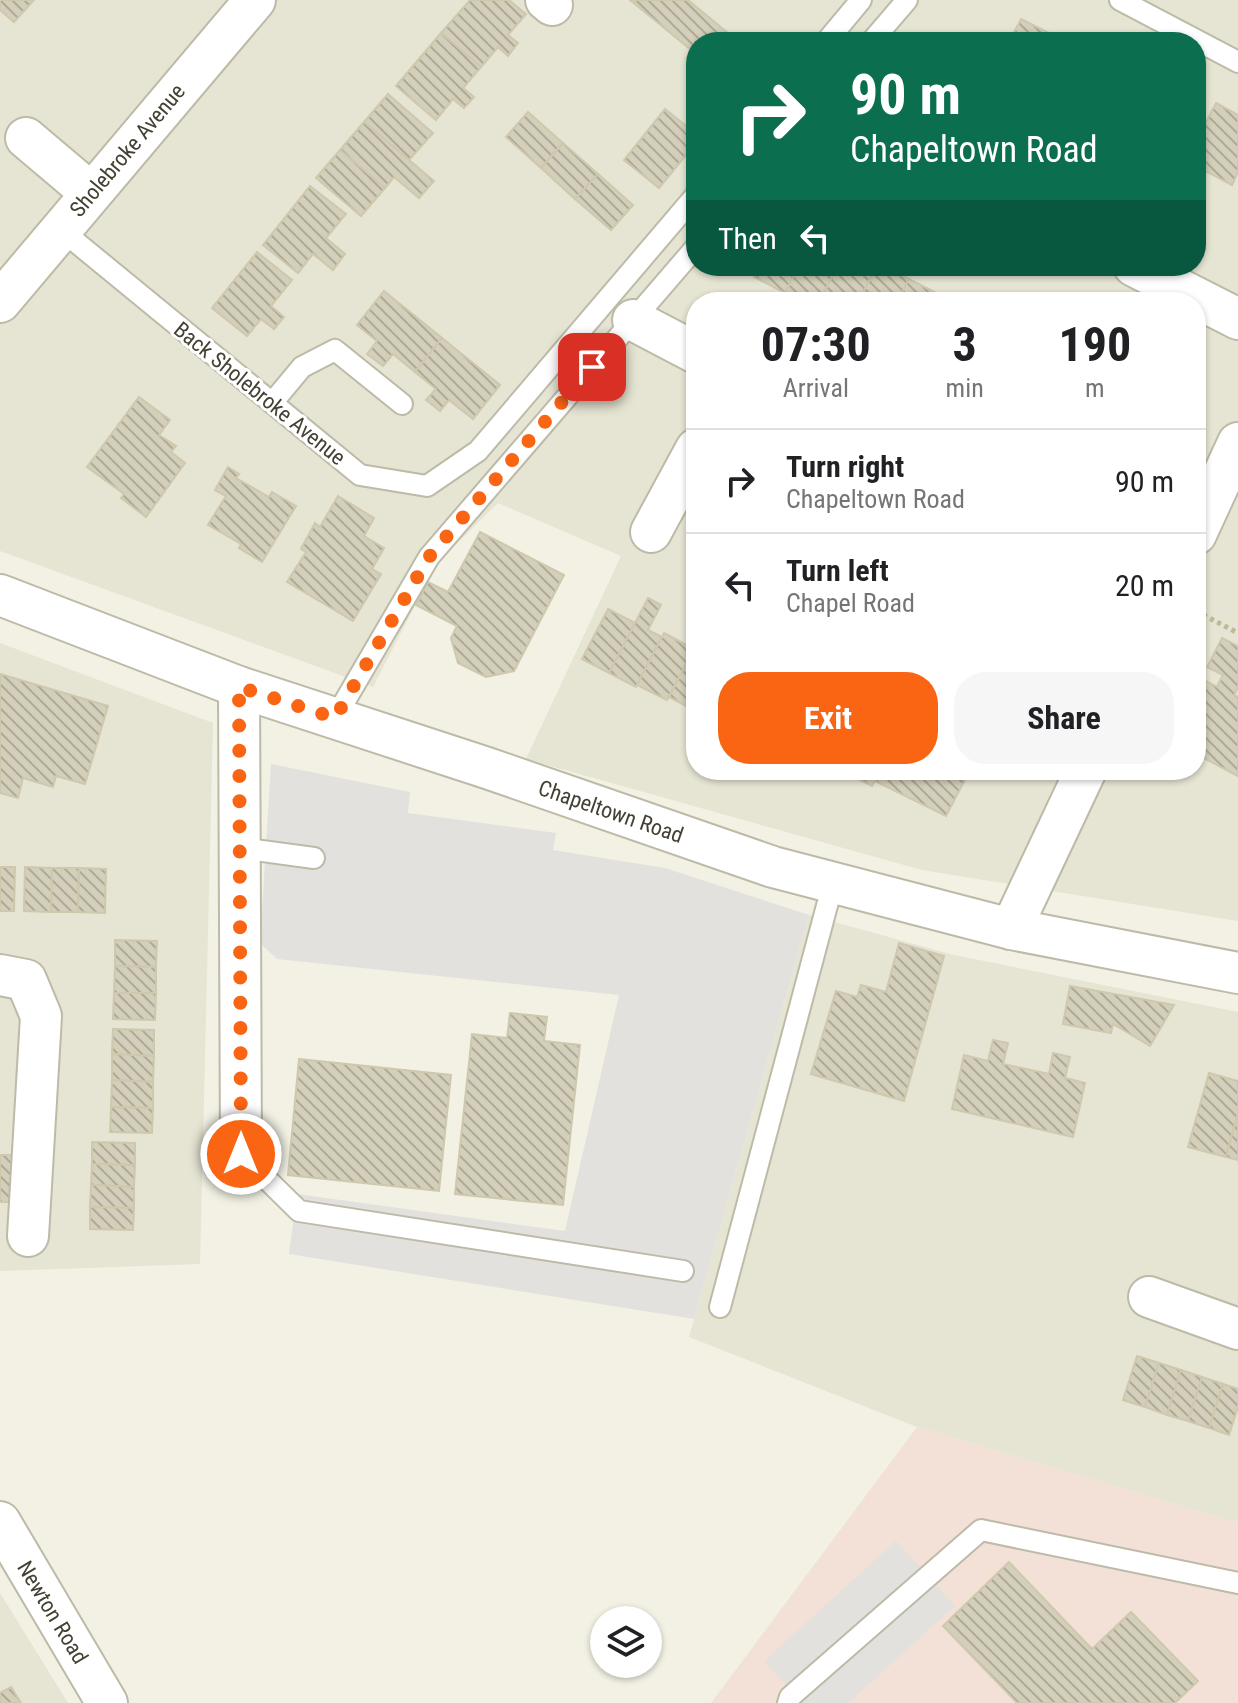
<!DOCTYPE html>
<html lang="en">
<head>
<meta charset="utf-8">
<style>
	:root { --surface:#fff; --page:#f6f6f6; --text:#202124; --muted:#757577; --line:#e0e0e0; --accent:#fa6514 }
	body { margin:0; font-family:"Roboto Condensed",sans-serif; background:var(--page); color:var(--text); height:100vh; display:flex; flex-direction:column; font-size:30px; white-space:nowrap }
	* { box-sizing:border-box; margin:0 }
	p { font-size:26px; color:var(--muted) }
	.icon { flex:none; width:44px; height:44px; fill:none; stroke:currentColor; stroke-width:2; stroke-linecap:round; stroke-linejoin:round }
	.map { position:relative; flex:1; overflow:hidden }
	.sheet { position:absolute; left:686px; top:292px; width:520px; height:488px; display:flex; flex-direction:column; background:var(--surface); border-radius:32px; box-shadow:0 2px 6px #0004 }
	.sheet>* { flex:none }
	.top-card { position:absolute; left:686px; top:32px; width:520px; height:244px; border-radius:32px; box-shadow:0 2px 6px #0004; background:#0b6e4f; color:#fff; overflow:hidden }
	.buttons { position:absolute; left:590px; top:1606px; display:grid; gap:16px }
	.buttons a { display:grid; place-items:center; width:72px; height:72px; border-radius:50%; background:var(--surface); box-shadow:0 2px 6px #0004; font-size:40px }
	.pin { position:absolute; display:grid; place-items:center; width:68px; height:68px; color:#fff; margin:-34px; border-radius:16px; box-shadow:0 4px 12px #0006 }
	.me { position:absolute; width:88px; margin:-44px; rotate:0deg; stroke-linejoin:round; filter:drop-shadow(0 0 6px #0008) }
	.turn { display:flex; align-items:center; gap:28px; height:168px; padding:0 32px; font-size:36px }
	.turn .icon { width:104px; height:104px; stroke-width:2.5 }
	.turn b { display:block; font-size:56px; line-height:68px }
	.then { display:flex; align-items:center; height:76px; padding:0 32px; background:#0003; gap:16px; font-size:30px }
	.eta { display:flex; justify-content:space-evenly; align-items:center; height:136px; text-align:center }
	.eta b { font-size:48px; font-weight:700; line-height:56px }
	.action { display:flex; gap:16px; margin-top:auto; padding:16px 32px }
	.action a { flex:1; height:92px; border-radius:32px; background:var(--accent); color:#fff; font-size:32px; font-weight:700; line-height:92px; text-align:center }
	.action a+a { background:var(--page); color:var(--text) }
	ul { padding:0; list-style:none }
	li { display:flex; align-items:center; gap:24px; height:104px; padding:0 32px; border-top:2px solid var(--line) }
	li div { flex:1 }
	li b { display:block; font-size:30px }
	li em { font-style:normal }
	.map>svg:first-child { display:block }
</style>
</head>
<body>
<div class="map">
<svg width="1238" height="1703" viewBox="0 0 1238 1703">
	<defs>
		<pattern id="building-back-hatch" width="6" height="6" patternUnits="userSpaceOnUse" patternTransform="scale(2)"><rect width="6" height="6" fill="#d4cfba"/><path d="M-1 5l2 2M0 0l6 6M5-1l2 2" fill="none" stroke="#aeaa98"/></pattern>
	</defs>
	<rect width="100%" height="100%" fill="#f2f1e4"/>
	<g fill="#e6e4d2" fill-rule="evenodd">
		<path d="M0,0H1238V921L922,870L526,759L621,556L498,503L437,563L373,687L0,551ZM696,42H1196V266H696ZM696,302H1196V770H696Z"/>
		<polygon points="0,643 213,723 200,1264 0,1271"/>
		<polygon points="809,915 954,955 1238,1012 1238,1523 917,1427 689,1337"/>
		<polygon points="0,1593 68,1703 0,1703"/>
	</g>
	<polygon fill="#f3e1d7" points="917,1427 1238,1523 1238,1703 711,1703"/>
	<g fill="#e3e1dd">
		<polygon points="271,764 410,792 408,813 556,833 553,850 665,868 809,915 694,1319 289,1254 297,1194 565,1231 619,995 277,959 260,943"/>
		<polygon points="896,1541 955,1606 848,1703 802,1703 764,1661"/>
	</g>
	<g fill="url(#building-back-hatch)" stroke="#cec8ad" stroke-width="2">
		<polygon points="0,0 34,0 14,22 0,10"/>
		<polygon points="470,0 509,0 526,14 508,35 518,43 508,56 498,47 481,67 441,33"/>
		<polygon points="630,0 688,0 739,42 696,42 696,54"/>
		<polygon points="1021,19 1057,37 1054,42 1009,42"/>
		<polygon points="441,33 481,67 463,88 474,97 464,108 453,99 436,120 396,86"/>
		<polygon points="388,94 433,133 409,160 364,122"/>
		<polygon points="1216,103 1238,115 1238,172 1232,185 1196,166 1196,141"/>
		<polygon points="665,109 696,134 696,143 659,188 624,160"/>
		<polygon points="528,112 563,143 541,168 506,137"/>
		<polygon points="364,122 434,181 419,198 394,177 385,188 340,150"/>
		<polygon points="563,143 598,174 575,199 541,168"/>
		<polygon points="340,150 385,188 361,216 316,178"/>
		<polygon points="598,174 633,205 611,230 575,199"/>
		<polygon points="310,186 346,214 326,238 345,254 333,270 313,254 298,273 263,245"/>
		<polygon points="257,252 292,280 271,306 284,317 274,329 261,319 247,336 212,308"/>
		<polygon points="760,266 799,266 785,293 754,277"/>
		<polygon points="799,266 838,266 819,302 803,302 785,293"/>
		<polygon points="838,266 877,266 858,302 819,302"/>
		<polygon points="877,266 884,266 909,279 897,302 858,302"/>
		<polygon points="909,279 940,295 936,302 897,302"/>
		<polygon points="384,291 442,338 415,372 393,354 383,366 367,354 377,341 357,325"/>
		<polygon points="442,338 500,385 473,419 449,400 440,411 426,400 436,389 415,372"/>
		<polygon points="139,397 170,420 159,435 176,446 171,452 185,463 146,517 121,498 124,494 87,467"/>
		<polygon points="228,467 239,474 236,478 269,497 272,492 296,506 262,562 239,548 241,544 208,525 226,496 215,490"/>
		<polygon points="338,496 374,518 364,536 384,548 372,569 381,574 353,621 287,582 306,552 301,549 315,523 320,527"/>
		<polygon points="480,532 564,575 514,671 486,677 458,663 451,638 457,626 416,605 428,582 448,592"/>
		<polygon points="648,598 661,605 648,630 662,637 636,687 609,673"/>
		<polygon points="608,609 635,623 609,673 582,659"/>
		<polygon points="664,633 694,649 667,700 637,685"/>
		<polygon points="1222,638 1238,646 1238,687 1234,695 1238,697 1238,776 1196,754 1196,676 1217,687 1223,675 1207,667"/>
		<polygon points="696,645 696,711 669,697"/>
		<polygon points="0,674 108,706 85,784 56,776 53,787 23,778 18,798 0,793"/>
		<polygon points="840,770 970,770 946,816 875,781 872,786"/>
		<polygon points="0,867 15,867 14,911 0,911"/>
		<polygon points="25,867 52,868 51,912 24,911"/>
		<polygon points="52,868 79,868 78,912 51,912"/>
		<polygon points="79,868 106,869 105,913 78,912"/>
		<polygon points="115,940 157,941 156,967 115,966"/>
		<polygon points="899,943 944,956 904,1101 811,1074 836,991 857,997 861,985 886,992"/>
		<polygon points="115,966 156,967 156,993 114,993"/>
		<polygon points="1070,986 1174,1005 1150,1046 1113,1024 1111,1033 1063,1024"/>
		<polygon points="114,993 156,993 155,1020 113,1019"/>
		<polygon points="510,1013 547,1017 544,1041 580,1045 563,1205 455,1194 472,1034 507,1038"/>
		<polygon points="113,1029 154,1030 154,1056 112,1054"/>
		<polygon points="993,1040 1008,1043 1003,1064 1049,1074 1053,1053 1070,1057 1065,1078 1085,1083 1073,1137 952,1109 964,1055 988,1061"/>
		<polygon points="112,1054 154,1056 153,1082 112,1080"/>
		<polygon points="299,1059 451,1075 439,1191 288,1175"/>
		<polygon points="1209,1073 1238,1081 1238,1113 1226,1157 1188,1147"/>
		<polygon points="112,1080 153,1082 153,1108 111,1107"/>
		<polygon points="111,1107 153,1108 152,1133 110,1132"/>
		<polygon points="1238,1113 1238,1160 1226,1157"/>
		<polygon points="92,1142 135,1143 135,1165 92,1164"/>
		<polygon points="0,1155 24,1155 23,1202 0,1202"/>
		<polygon points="92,1164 135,1165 134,1187 91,1185"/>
		<polygon points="91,1185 134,1187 134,1208 90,1207"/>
		<polygon points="90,1207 134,1208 133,1230 90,1229"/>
		<polygon points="1137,1356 1159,1363 1145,1407 1123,1400"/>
		<polygon points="1159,1363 1181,1370 1167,1415 1145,1407"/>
		<polygon points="1181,1370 1202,1377 1188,1421 1167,1415"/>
		<polygon points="1202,1377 1223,1384 1209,1428 1188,1421"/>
		<polygon points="1223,1384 1238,1389 1238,1407 1229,1435 1209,1428"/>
		<polygon points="1009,1562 1092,1649 1131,1612 1198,1681 1175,1703 1017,1703 943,1626"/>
		<polygon points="11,1687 21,1703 0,1703 0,1693"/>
	</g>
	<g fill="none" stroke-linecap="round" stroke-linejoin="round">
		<g stroke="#bdbaa7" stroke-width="24">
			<g id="service">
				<polyline points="1120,0 1238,62"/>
				<polyline points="826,42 861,0"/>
				<polyline points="871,42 907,0"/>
				<polyline points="60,229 360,475 427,486 478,451 696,195"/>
				<polyline points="272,403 302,367 335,350 402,404"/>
				<polyline points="335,718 429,557 696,247"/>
				<polyline points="240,848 314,858"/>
				<polyline points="241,1154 299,1211 683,1271"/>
				<polyline points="720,1307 833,883"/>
				<polyline points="788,1703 790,1697 981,1530 1238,1583"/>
			</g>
		</g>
		<g stroke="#bdbaa7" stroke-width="44">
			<g id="minor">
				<polyline points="546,0 552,5"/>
				<polyline points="26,138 91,193"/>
				<polyline points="1134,266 1238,319"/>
				<polyline points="0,302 255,0"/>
				<polyline points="633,320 696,353"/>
				<polyline points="651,532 696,449"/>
				<polyline points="1196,534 1238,443"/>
				<polyline points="0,595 239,687 487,768 773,867 1011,929 1238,973"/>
				<polyline points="239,687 241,1154"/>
				<polyline points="1011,929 1086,770"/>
				<polyline points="0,975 26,980 41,1016 28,1236"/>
				<polyline points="1149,1297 1238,1329"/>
				<polyline points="0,1522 107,1703"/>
			</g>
		</g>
		<polyline stroke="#bfb998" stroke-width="5" stroke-dasharray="4 4" stroke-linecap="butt" points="1196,611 1238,633"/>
		<use href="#service" stroke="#fff" stroke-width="20"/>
		<use href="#minor" stroke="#fff" stroke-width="40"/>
	</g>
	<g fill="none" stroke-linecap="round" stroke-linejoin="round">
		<polyline stroke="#fa6514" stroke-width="14" stroke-dasharray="0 25.2" points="241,1154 239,687 335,718 429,557 592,367"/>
	</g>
	<g text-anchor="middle" stroke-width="6" stroke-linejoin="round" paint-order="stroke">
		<g font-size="22" fill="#444134" stroke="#fff">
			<text transform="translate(127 150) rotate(-50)" y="8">Sholebroke Avenue</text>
			<text transform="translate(260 393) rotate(39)" y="8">Back Sholebroke Avenue</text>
			<text transform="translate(611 811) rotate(19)" y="8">Chapeltown Road</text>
			<text transform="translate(53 1612) rotate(59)" y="8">Newton Road</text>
		</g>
	</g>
</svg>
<div class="buttons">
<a><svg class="icon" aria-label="layers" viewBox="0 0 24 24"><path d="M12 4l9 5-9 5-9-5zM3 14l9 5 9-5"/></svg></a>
</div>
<div class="pin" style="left:592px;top:367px;background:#d93025"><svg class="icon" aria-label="arrive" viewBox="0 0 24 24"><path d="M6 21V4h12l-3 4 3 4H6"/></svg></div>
<svg class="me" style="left:241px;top:1154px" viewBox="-20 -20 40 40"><circle r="17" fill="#fa6514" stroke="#fff" stroke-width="3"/><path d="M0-11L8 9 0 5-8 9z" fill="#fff"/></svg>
<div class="top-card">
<div class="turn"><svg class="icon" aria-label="right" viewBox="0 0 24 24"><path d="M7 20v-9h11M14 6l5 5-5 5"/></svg><div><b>90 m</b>Chapeltown Road</div></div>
<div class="then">Then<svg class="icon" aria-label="left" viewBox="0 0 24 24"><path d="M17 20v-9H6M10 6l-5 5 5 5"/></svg></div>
</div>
<section class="sheet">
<div class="eta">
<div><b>07:30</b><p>Arrival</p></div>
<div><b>3</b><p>min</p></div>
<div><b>190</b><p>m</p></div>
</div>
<ul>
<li><svg class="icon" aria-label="right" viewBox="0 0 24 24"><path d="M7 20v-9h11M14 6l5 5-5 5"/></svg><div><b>Turn right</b><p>Chapeltown Road</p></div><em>90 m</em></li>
<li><svg class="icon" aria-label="left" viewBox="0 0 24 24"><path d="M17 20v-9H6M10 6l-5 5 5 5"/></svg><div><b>Turn left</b><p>Chapel Road</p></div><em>20 m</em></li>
</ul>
<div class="action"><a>Exit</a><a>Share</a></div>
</section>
</div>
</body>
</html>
